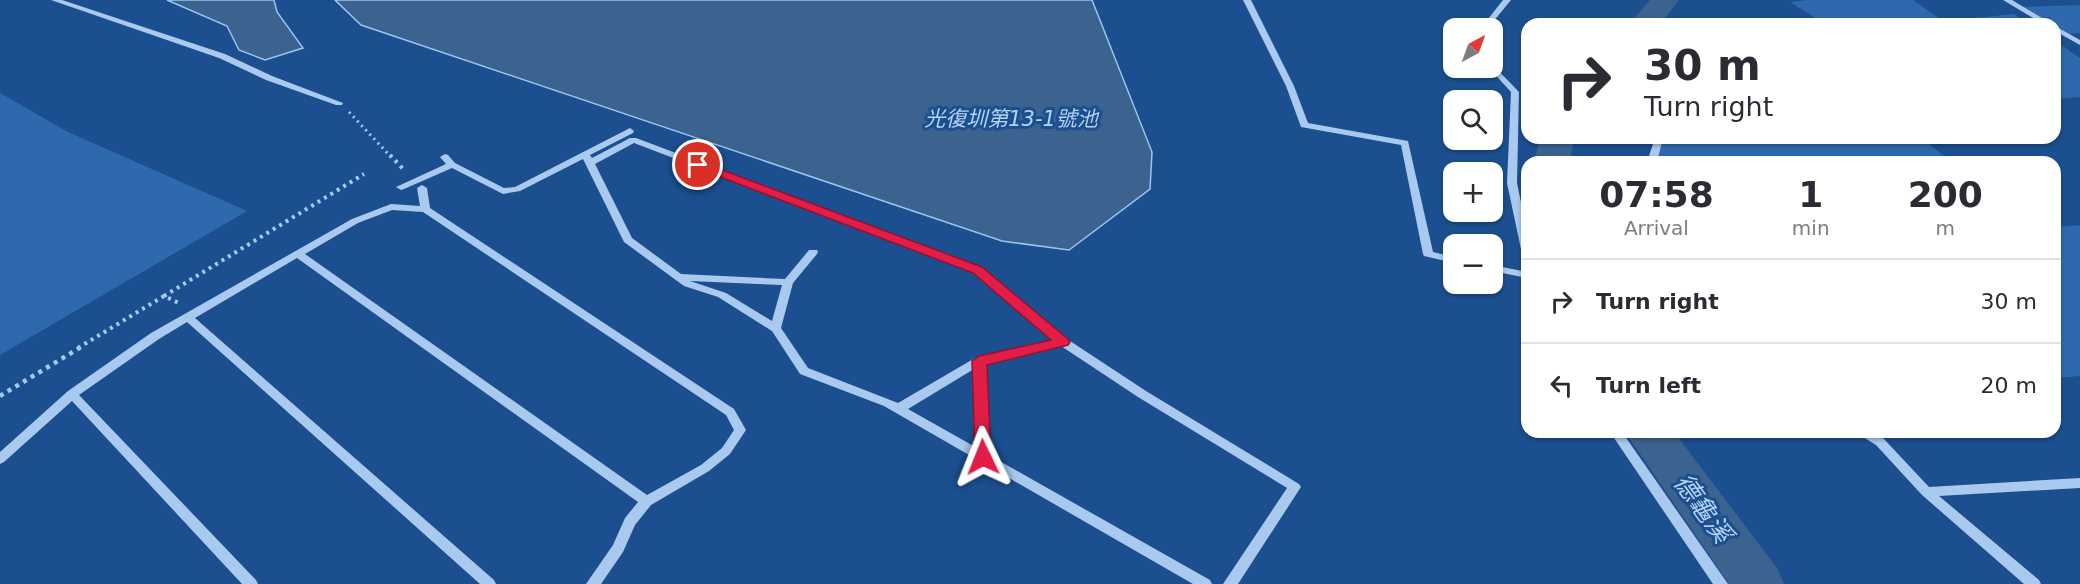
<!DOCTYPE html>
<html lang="en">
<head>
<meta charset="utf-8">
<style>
	:root { --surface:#fff; --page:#f7f7f7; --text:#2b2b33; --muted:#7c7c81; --line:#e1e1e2 }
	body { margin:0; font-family:"DejaVu Sans","Noto Sans TC",sans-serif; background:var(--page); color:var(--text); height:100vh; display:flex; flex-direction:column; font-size:22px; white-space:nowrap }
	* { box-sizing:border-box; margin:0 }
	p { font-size:20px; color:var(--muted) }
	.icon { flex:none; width:33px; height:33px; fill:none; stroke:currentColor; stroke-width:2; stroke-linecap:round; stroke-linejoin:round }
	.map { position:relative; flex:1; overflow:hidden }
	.sheet { position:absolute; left:1521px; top:156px; width:540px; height:282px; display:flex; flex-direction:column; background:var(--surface); border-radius:18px; box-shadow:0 2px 4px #0004 }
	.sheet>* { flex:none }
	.top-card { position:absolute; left:1521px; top:18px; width:540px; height:126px; border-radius:18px; box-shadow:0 2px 4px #0004; background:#fff; color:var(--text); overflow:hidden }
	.needle { width:39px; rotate:41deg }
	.buttons { position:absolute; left:1443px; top:18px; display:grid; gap:12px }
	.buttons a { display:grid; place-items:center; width:60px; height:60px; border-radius:12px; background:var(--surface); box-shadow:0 2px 4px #0004; font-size:30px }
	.pin { position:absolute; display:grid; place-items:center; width:51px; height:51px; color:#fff; margin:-26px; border:3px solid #fff; border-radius:50%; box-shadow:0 2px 6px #0007 }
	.me { position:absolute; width:66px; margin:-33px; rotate:358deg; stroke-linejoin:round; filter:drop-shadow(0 0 4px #0008) }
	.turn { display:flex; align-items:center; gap:21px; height:126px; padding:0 24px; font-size:27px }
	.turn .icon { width:78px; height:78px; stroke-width:2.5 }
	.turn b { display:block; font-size:42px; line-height:51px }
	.eta { display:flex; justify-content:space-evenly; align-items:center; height:102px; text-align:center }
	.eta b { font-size:36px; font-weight:700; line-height:42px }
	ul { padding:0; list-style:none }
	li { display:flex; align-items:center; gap:18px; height:84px; padding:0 24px; border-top:2px solid var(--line) }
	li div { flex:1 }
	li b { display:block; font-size:22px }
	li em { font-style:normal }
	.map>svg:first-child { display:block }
</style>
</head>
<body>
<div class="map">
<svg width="2080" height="584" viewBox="0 0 2080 584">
	<rect width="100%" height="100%" fill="#1b4f8f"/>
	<g fill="#2e69ad">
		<polygon points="1807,0 1913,0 1943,21 2014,14 2029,24 1825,24 1790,2"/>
		<polygon points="2080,5 2080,33 2064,34 2055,28 2055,24 2048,24 2019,7"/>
		<polygon points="2055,41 2080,58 2080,97 2055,99"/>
		<polygon points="0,93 68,132 247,211 0,355"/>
		<polygon points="1659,138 1921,138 1952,162 1652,162"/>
		<polygon points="2080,225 2080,376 2055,378 2055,227"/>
	</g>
	<g fill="#3c6290" stroke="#9cc4f0" stroke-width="1.5">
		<polygon points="167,0 274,0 277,12 303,48 265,60 239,50 227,26"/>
		<polygon points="335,0 1092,0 1152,152 1150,189 1069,250 1002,241 361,25"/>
	</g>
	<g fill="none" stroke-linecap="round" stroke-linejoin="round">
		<g fill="#3c6290" fill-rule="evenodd">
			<polygon points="1650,0 1679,0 1660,24 1629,24"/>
			<polygon points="1540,138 1574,138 1570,162 1534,162"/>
			<polygon points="1625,432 1674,432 1777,568 1784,584 1729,584"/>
		</g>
		<polyline stroke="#a9c9ee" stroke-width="3" stroke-dasharray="2 4" stroke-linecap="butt" points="349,112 391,157"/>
		<g stroke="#a9c9ee" stroke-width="4" stroke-dasharray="3 4.5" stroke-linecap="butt">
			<polyline points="390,155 405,171"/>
			<polyline points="164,296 364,174"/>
			<polyline points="78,348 164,296 181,304"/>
		</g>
		<polyline stroke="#a9c9ee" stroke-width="4.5" stroke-dasharray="4 5" stroke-linecap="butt" points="0,396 81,347"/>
		<g fill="#a9c9ee" fill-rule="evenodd">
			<polygon points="51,0 62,0 225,54 272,76 343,103 342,105 336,105 266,80 219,58"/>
			<polygon points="1243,0 1251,0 1294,86 1308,123 1408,141 1433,252 1454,257 1454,263 1424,256 1423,254 1401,145 1301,127 1286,86"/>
			<polygon points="1503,0 1511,0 1488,28 1481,28"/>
			<polygon points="2003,0 2012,0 2052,24 2043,24"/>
			<polygon points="2055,26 2080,40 2080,45 2055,31"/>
			<polygon points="1492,64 1519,92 1517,183 1527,231 1527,257 1522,254 1507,183 1511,92 1489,68 1492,68"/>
			<path d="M630,128L634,131L633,133L590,155L592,158L630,138H636L981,268L1067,339L1146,391L1299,484L1301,487L1299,490L1238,584H1223L1287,488L1138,397L1061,346L985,364L989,455L1210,580L1212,584H1193L884,406L800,374L772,331L718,297L684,286L624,242L583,159L520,191L503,194L452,168L404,189L401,190L396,187L446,164L440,157L445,154L448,155L455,163L504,188L515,187ZM634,143L973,272L1054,340L975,358L898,403L808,368L781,328L793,283L817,254L818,252L817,250H809L785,279L681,274L632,238L595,164ZM690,281L782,285L772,321L726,293ZM974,369L977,448L908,409Z"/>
			<polygon points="1655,138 1663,138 1657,162 1647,162"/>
			<path d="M422,185L427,188L430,208L734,409L746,430L730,454L709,471L651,505L635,525L623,552L601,584H586L613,545L625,518L638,502L297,258L195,318L494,580L496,584H480L187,322L159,339L79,395L256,580L258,584H242L72,401L4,462L0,464V452L68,391L151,333L352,219L391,204L420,206L417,188ZM392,210L423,212L726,415L734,430L722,448L701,465L647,495L305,254L358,223Z"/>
			<polygon points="1492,265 1527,272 1527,278 1492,271"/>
			<polygon points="1610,432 1622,432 1728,584 1713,584"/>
			<polygon points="1858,432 1873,432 1884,439 1929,487 2080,478 2080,488 1939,496 2039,580 2041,584 2024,584 1922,495 1876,445 1860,435"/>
		</g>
	</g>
	<polygon fill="#e11d48" stroke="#92132f" stroke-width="1.5" points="698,161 982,267 1068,339 1070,342 1068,345 987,365 991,457 988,462 977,462 975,457 972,361 979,356 1051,340 973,273 694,167 694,162"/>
	<g text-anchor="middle" stroke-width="6" stroke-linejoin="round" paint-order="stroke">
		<g font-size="21" font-style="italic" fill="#b5d3f5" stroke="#1b4f8f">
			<text x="1011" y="126">光復圳第13-1號池</text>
		</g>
		<g font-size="26" font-style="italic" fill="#b5d3f5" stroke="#1b4f8f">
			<text transform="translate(1703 508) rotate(54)" y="9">德龜溪</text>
		</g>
	</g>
</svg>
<div class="buttons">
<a><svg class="needle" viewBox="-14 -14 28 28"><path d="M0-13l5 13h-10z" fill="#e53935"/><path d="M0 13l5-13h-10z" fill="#7c7c81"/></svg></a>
<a><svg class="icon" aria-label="search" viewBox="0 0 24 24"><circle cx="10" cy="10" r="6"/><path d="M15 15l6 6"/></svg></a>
<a>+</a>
<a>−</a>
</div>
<div class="pin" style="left:698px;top:165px;background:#d93025"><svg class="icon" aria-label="arrive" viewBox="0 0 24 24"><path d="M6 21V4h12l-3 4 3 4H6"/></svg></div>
<svg class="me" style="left:983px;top:457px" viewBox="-20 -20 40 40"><path d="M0-17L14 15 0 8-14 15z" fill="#e11d48" stroke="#fff" stroke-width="4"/></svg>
<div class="top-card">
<div class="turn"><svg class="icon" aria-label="right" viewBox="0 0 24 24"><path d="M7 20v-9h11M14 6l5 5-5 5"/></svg><div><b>30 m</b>Turn right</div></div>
</div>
<section class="sheet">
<div class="eta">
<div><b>07:58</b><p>Arrival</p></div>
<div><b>1</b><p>min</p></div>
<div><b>200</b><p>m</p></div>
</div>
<ul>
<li><svg class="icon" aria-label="right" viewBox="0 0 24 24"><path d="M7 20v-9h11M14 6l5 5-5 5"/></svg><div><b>Turn right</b></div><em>30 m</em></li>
<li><svg class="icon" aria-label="left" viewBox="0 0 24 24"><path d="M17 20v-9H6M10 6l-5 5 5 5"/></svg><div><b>Turn left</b></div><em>20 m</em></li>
</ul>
</section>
</div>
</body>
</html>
